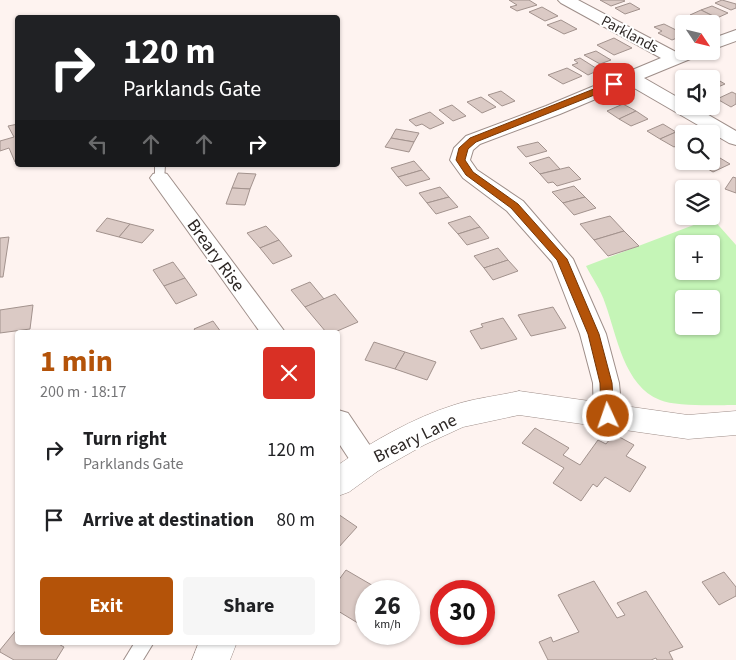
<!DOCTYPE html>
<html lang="en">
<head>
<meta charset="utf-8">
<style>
	:root { --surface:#fff; --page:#f6f6f6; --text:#202124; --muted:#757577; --accent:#b45309 }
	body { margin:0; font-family:"Source Sans 3",sans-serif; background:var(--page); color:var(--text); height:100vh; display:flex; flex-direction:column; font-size:19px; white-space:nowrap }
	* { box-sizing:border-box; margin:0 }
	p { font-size:16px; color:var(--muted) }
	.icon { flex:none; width:28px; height:28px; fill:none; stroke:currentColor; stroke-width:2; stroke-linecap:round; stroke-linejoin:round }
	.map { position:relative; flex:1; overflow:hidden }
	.details { position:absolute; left:15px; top:330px; width:325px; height:315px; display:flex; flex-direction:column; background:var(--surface); border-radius:5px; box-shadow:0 1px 4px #0004 }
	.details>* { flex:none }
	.top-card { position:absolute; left:15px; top:15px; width:325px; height:152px; border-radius:5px; box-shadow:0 1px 4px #0004; background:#202124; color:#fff; overflow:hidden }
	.needle { width:32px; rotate:125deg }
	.fabs { position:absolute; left:675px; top:15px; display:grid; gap:10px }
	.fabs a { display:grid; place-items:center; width:45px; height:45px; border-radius:5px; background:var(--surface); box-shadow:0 1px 4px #0004; font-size:25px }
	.speed { position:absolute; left:355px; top:580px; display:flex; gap:10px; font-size:25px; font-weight:700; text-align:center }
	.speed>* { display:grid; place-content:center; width:65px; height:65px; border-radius:50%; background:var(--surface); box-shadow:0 1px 4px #0004; line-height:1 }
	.speed small { font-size:12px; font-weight:400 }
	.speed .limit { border:8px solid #d22; background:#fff; color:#111 }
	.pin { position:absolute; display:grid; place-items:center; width:42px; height:42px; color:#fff; margin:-21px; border-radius:10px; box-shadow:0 2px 8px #0006 }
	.me { position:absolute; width:55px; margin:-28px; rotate:357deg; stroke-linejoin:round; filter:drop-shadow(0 0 4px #0008) }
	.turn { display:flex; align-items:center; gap:18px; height:105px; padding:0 25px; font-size:22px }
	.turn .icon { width:65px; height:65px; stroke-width:2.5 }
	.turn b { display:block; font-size:35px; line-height:42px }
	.lanes { display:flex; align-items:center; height:48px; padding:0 25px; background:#0003; justify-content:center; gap:25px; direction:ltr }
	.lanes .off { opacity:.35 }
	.round { display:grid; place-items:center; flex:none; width:52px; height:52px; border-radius:5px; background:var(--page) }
	.summary { display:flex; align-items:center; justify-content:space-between; height:85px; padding:0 25px }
	h1 { font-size:30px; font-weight:700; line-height:38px; color:var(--accent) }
	.button { display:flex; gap:10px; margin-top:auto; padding:10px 25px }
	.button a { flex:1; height:58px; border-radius:5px; background:var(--accent); color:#fff; font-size:20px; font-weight:700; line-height:58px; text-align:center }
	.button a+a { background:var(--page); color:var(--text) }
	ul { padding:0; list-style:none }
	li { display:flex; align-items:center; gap:15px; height:70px; padding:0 25px }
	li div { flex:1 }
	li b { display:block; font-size:19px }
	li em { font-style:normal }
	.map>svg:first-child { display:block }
</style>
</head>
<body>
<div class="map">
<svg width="736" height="660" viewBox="0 0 736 660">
	<rect width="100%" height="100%" fill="#fef3f0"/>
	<path fill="#c5f5b7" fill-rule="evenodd" d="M712,218L736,245V405C718,405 676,407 660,400C624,386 617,336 605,303C601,290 592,278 586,266ZM684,244H711V271H684ZM684,299H711V326H684Z"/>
	<g fill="#dbcac5" stroke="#a2928d">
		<polygon points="509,0 529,0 537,5 517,11 510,7 517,5"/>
		<polygon points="600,0 623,0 625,1 611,6"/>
		<polygon points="722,0 736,4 736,8 731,10 715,3"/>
		<polygon points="630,3 640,9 625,14 615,8"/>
		<polygon points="712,6 728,13 717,18 701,10"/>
		<polygon points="542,7 558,16 545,21 529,12"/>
		<polygon points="701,10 717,18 705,23 690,15"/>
		<polygon points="561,20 577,29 564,34 547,25"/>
		<polygon points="664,24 684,34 684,35 672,40 658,33 662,31 654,27"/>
		<polygon points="614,38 632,48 614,55 597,45"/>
		<polygon points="596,51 611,60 600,64 584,55"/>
		<polygon points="580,58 599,70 588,75 572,65 578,63 574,60"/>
		<polygon points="567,68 582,76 563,84 548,75"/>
		<polygon points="700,71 713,77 685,77"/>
		<polygon points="713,77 725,84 711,90 711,79 710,79"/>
		<polygon points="501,91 515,101 502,106 488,95"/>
		<polygon points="732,92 736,94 736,104 731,107 717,99"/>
		<polygon points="481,97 496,107 482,113 467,102"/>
		<polygon points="623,104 636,111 619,119 607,111"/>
		<polygon points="452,105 466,116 453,121 439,110"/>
		<polygon points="636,111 648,119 631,126 619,119"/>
		<polygon points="430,112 444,123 430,129 422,124 416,126 409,120"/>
		<polygon points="18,124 18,161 15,162 9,148 0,151 0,141 14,137 8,126"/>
		<polygon points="663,124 676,132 660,139 647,131"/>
		<polygon points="396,129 419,133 414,142 391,138"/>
		<polygon points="676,132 684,136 684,142 674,147 660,139"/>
		<polygon points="391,138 414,142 409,152 385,147"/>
		<polygon points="538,142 547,151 526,157 517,147"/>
		<polygon points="715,155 730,164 713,172 698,163 711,161 711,157"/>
		<polygon points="549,157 560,169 540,174 529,163"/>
		<polygon points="414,161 422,170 398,177 391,168"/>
		<polygon points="569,167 581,179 557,186 553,182 548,183 540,174"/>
		<polygon points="422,170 430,179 406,186 398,177"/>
		<polygon points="238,173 256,174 250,189 232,188"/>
		<polygon points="733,177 736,178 736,193 725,189"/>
		<polygon points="574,186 585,197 563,203 552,192"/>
		<polygon points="440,187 449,197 427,203 419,193"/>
		<polygon points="232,188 250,189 245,205 226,204"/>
		<polygon points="449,197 458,207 436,214 427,203"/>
		<polygon points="585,197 596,208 574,215 563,203"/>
		<polygon points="470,216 480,227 458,234 448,223"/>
		<polygon points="610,216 624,231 594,240 580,224"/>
		<polygon points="107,218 130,224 119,237 96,231"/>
		<polygon points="130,224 154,230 142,243 119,237"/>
		<polygon points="266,226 279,240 260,248 247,233"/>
		<polygon points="480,227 489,238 467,245 458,234"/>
		<polygon points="624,231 639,246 608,256 594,240"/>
		<polygon points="9,237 3,277 0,277 0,238"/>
		<polygon points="279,240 292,256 273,264 260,248"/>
		<polygon points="498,248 508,260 484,268 474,256"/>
		<polygon points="508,260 518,271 493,280 484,268"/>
		<polygon points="173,262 185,278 164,286 153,270"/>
		<polygon points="185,278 197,295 176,304 164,286"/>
		<polygon points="310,282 324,299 305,307 291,290"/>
		<polygon points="335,294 358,322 335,332 326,332 305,307"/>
		<polygon points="33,305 30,329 0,333 0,310"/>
		<polygon points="553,307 566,328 531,336 518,315"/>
		<polygon points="503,318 517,339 481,349 470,331 483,327 481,324"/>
		<polygon points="213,321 221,332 196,332 194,329"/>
		<polygon points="374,342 405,352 395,369 365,360"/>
		<polygon points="405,352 436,362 427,380 395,369"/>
		<polygon points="535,428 569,448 563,455 580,465 598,440 606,444 614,434 634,445 626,456 646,467 630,492 605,477 597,487 593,484 581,501 553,483 564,468 522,443"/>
		<polygon points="338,514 357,527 338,548"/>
		<polygon points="346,570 382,591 366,591 366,628 338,611 338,581"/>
		<polygon points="724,572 736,587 736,596 719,605 702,582"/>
		<polygon points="594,581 617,618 625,615 617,603 646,591 683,647 669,652 673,660 657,660 656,658 651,660 548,660 539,642 551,637 553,642 579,632 558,595"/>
		<polygon points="18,628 18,642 55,642 64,647 56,660 14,660 0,652 0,650"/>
	</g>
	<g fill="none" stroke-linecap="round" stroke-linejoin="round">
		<g stroke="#9e8e89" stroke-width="2">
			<g id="service">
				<polygon points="155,165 165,165 164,180 160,181 155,178"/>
				<polygon points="135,642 154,642 143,660 124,660"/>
			</g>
		</g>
		<g stroke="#9e8e89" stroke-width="2">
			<g id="minor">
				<polygon points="558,0 578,0 676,52 684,49 684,51 702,51 700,55 644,78 684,101 684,106 693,106 736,131 736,145 729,143 629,85 560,114 480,144 473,150 470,160 477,170 523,201 573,259 606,334 619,383 622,416 618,424 608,427 598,424 594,416 593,383 580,334 552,262 507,211 463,178 450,160 454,148 466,136 546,106 661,58 561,3"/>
				<polygon points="736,30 736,41 711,50 711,39"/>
				<polygon points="160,172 167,174 285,332 260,332 150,178 153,174"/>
				<polygon points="338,410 348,413 381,462 377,471 367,474 357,471 338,442"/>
			</g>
		</g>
		<g stroke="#9e8e89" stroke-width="1">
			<g id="tertiary">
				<path d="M519,391L688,415L736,411V435L688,439L519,415L463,427L424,445L378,471L349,492L338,496V465C373,441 413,418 454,405C475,398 498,396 519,391Z"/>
				<polygon points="199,642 237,642 230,660 192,660"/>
			</g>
		</g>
		<use href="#service" fill="#fff" fill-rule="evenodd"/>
		<use href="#minor" fill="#fff" fill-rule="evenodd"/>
		<use href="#tertiary" fill="#fff" fill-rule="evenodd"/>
	</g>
	<polygon fill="#b45309" stroke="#753606" points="614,81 618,84 617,86 476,142 468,149 465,160 473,172 518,204 567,259 599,334 612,383 614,416 612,420 603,420 601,416 600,383 588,334 557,260 511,208 466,175 456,160 459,148 470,138"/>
	<g text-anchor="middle" stroke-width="4" stroke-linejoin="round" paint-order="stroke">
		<g font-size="15" fill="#2d2725" stroke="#fff">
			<text transform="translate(630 34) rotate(28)" y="5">Parklands</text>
		</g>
		<g font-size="18" fill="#2d2725" stroke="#fff">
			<text transform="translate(216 255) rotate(54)" y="6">Breary Rise</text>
			<text transform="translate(415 438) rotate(-26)" y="6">Breary Lane</text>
		</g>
	</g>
</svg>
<div class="fabs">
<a><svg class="needle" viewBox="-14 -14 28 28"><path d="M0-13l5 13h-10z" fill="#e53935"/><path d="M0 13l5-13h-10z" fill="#757577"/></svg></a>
<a><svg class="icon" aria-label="sound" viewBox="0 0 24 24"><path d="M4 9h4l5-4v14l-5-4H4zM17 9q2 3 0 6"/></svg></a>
<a><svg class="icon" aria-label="search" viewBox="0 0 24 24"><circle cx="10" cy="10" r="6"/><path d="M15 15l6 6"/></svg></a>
<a><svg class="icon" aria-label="layers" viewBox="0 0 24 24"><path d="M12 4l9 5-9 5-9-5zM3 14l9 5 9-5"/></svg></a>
<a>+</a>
<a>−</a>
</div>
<div class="speed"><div>26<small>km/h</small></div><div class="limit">30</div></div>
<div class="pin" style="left:614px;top:84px;background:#d93025"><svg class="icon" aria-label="arrive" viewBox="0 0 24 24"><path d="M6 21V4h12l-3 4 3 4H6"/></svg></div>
<svg class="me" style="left:608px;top:416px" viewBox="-20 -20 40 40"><circle r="17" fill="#b45309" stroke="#fff" stroke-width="3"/><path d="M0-11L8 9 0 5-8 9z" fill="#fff"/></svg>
<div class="top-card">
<div class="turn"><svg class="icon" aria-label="right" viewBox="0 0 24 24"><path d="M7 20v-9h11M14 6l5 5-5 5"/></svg><div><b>120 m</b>Parklands Gate</div></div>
<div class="lanes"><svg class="icon off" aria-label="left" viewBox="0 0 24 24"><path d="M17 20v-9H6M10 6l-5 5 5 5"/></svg><svg class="icon off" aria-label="ahead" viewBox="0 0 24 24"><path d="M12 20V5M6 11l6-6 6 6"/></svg><svg class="icon off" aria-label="ahead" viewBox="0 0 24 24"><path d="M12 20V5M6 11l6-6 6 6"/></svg><svg class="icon" aria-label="right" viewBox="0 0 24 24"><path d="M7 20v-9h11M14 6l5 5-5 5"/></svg></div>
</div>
<section class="details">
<div class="summary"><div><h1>1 min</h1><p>200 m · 18:17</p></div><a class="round" style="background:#d93025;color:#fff"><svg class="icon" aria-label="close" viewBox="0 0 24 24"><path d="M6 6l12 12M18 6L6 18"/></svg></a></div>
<ul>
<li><svg class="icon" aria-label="right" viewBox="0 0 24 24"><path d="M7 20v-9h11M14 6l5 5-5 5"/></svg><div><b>Turn right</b><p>Parklands Gate</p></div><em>120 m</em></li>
<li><svg class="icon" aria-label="arrive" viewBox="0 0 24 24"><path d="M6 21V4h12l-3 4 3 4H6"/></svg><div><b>Arrive at destination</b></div><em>80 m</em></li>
</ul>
<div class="button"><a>Exit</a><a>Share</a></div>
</section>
</div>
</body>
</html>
